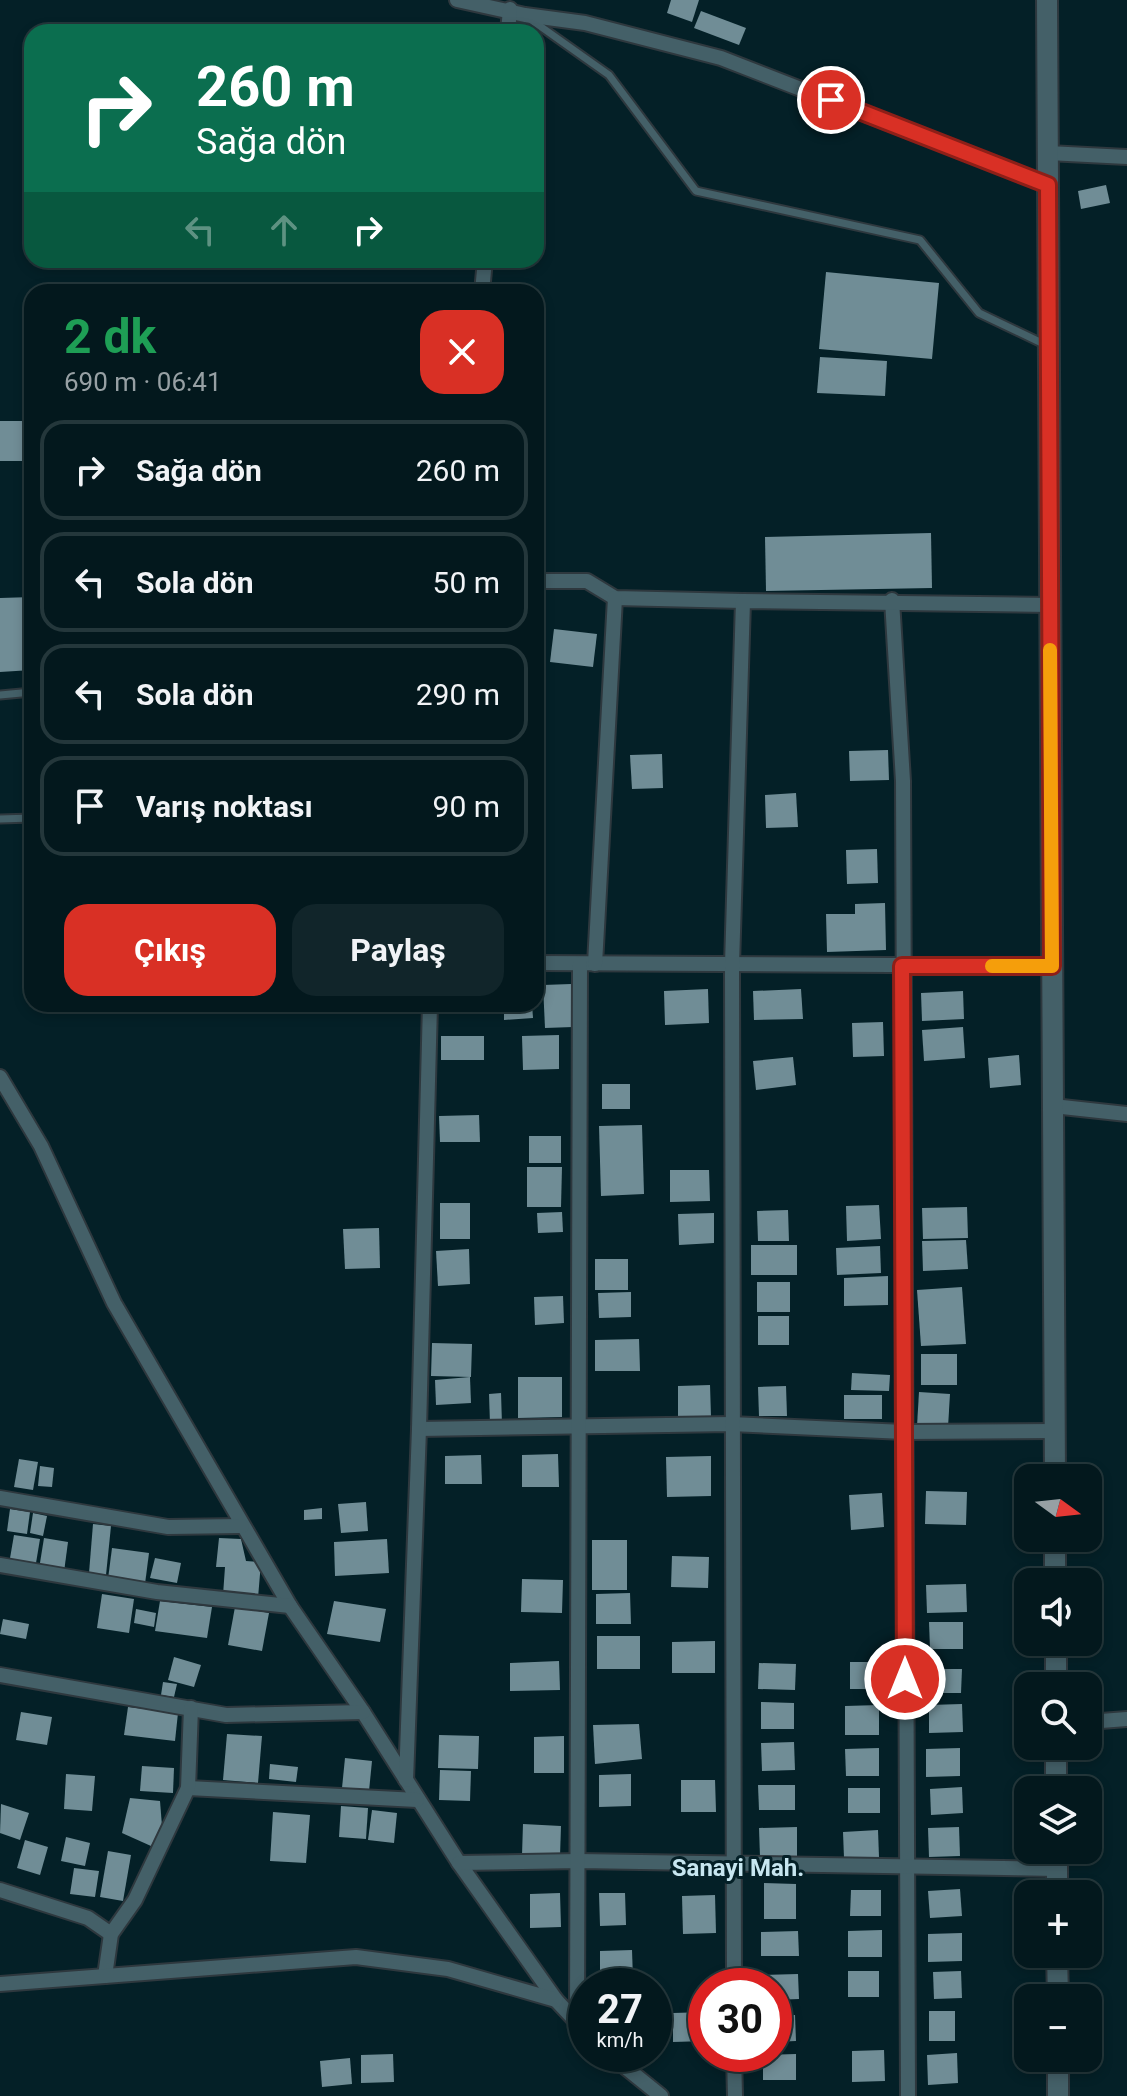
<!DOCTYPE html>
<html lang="tr">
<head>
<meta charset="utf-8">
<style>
	:root { --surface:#03181d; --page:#11252a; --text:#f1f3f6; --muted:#97a0a4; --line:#24373b; --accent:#d93025 }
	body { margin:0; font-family:Roboto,sans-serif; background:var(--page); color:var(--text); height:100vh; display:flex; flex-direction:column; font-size:30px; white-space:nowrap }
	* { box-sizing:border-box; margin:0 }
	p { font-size:26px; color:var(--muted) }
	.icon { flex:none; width:44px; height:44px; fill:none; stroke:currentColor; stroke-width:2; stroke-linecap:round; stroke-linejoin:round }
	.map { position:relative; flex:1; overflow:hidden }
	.sheet { position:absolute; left:24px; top:284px; width:520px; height:728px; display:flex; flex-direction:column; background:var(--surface); border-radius:24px; box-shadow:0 4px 12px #0003,0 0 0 2px var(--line) }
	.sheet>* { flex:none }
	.guide { position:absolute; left:24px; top:24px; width:520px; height:244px; border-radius:24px; box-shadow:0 4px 12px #0003,0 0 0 2px var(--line); background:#0b6e4f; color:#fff; overflow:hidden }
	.needle { width:52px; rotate:105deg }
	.controls { position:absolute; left:1014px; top:1464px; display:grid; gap:16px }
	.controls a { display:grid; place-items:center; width:88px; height:88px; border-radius:16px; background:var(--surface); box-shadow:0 4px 12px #0003,0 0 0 2px var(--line); font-size:40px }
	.speed { position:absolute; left:568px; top:1968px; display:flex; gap:16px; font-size:40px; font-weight:700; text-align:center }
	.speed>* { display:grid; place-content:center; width:104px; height:104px; border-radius:50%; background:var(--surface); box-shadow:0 4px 12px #0003,0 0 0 2px var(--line); line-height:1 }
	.speed small { font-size:20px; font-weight:400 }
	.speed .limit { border:12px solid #d22; background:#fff; color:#111 }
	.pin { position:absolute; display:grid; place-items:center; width:68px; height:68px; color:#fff; margin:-34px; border:4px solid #fff; border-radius:50%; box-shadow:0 2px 8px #0007 }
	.me { position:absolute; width:88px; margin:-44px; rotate:0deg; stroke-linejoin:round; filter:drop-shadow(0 0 6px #0008) }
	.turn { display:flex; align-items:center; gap:28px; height:168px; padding:0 40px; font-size:36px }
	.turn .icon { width:104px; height:104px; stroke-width:2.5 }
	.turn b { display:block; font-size:56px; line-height:68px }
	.lanes { display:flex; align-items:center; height:76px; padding:0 40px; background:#0003; justify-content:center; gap:40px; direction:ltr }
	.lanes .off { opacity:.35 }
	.round { display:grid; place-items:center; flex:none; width:84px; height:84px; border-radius:24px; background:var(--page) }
	.overview { display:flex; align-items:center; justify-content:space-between; height:136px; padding:0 40px }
	h1 { font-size:48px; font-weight:700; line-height:60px; color:#1e9e55 }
	.action { display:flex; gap:16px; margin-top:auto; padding:16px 40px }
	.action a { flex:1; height:92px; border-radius:24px; background:var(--accent); color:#fff; font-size:32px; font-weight:700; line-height:92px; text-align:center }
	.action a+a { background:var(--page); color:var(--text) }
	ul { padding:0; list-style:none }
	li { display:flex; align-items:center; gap:24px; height:100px; margin:0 16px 12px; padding:0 24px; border:4px solid var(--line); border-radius:24px }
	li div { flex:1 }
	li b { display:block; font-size:30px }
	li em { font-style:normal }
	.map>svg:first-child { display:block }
</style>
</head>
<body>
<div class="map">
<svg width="1127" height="2096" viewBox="0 0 1127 2096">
	<rect width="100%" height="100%" fill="#042027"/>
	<g fill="#708d96">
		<polygon points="671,0 699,0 692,22 667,13"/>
		<polygon points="701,11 746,28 739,45 694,28"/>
		<polygon points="1106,185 1110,203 1081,209 1078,191"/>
		<polygon points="826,272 939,283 932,359 819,349"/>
		<polygon points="820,357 887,361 885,396 817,393"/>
		<rect x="0" y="421" width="23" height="40"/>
		<polygon points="931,533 932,588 766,591 765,537"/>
		<polygon points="32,597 32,670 0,672 0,598"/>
		<polygon points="554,629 597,634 593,667 550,662"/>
		<polygon points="888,750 889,780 850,781 849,751"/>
		<polygon points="662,754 663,788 632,789 630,755"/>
		<polygon points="796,793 798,827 766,828 765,795"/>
		<polygon points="877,849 878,883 847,884 846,850"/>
		<polygon points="885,903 886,950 827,952 826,914 855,914 855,904"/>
		<polygon points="571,984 573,1027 545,1028 543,985"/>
		<polygon points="708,989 709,1023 665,1025 664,991"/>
		<polygon points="801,989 803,1019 754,1020 753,991"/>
		<polygon points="963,991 964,1019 922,1021 921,993"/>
		<polygon points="504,1004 532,1004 533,1018 504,1020"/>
		<polygon points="883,1022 884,1056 853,1057 852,1023"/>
		<polygon points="963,1027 965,1058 924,1061 922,1030"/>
		<polygon points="559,1035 559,1069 523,1070 522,1036"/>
		<rect x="441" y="1036" width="43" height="24"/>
		<polygon points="1019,1055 1021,1085 990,1088 988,1058"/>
		<polygon points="793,1057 796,1085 756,1090 753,1061"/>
		<rect x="602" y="1084" width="28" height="25"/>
		<polygon points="479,1115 480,1142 440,1142 439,1116"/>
		<polygon points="642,1125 644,1194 601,1196 599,1126"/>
		<rect x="529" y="1136" width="32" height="27"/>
		<polygon points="527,1167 562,1167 561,1207 527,1207"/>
		<polygon points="670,1170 709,1170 710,1201 670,1202"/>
		<rect x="440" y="1203" width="30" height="36"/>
		<polygon points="879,1205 881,1239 847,1241 846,1206"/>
		<polygon points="967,1207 968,1238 923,1239 922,1208"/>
		<polygon points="788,1210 789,1241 758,1241 757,1211"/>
		<polygon points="562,1212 563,1232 538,1233 537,1213"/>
		<polygon points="714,1213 714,1243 679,1245 678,1214"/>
		<polygon points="379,1228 380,1268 345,1269 343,1229"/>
		<polygon points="966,1240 968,1269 923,1271 922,1241"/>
		<rect x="751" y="1245" width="46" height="30"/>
		<polygon points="880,1246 881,1273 837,1275 836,1248"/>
		<polygon points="469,1249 470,1284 438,1286 436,1251"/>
		<rect x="595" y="1259" width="33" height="31"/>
		<polygon points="888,1276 888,1305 844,1306 844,1278"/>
		<rect x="757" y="1282" width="33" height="30"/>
		<polygon points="962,1287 966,1344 921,1346 917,1290"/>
		<polygon points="631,1292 631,1317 599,1318 598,1293"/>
		<polygon points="563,1296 564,1323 535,1325 534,1297"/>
		<rect x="758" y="1316" width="31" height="29"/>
		<polygon points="639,1339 640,1371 595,1371 595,1340"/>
		<polygon points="432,1343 472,1344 471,1377 431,1376"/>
		<rect x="921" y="1354" width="36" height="31"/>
		<polygon points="852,1373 890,1375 889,1391 851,1390"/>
		<polygon points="470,1377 471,1403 436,1405 435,1380"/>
		<polygon points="518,1377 562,1377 562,1417 518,1418"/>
		<polygon points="710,1385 711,1416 678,1416 678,1386"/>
		<polygon points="786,1386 787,1416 759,1416 758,1387"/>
		<polygon points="919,1392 950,1394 948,1427 917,1426"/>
		<polygon points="501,1393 502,1424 490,1424 489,1394"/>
		<rect x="844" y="1395" width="38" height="24"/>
		<polygon points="558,1454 559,1487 522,1487 522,1455"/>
		<polygon points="481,1455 482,1484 445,1484 445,1456"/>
		<polygon points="711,1456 711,1496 667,1497 666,1457"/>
		<polygon points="19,1459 38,1462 33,1490 14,1487"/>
		<polygon points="40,1466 54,1468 52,1487 38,1486"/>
		<polygon points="926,1491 967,1492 966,1525 925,1524"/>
		<polygon points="882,1493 884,1527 851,1530 849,1495"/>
		<polygon points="366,1502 368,1531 341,1533 338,1504"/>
		<polygon points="322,1508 322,1519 304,1520 304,1510"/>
		<polygon points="10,1509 30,1512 27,1534 7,1531"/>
		<polygon points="33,1513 47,1516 43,1536 30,1533"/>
		<polygon points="93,1524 111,1526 106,1575 89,1573"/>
		<polygon points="14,1535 40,1539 35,1569 9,1564"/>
		<polygon points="44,1538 68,1542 64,1572 39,1569"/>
		<polygon points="219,1538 241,1539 246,1561 261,1562 258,1598 223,1595 225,1567 216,1567"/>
		<polygon points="387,1539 389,1573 335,1576 334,1542"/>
		<rect x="592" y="1540" width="35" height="50"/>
		<polygon points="112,1548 149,1553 145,1584 108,1579"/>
		<polygon points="672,1556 709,1557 708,1588 671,1587"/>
		<polygon points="155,1558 181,1563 177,1583 150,1578"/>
		<polygon points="522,1579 563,1580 562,1613 521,1612"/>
		<polygon points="966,1584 967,1612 927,1613 926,1585"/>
		<polygon points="630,1593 631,1624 596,1624 596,1594"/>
		<polygon points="102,1594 134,1599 129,1633 97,1628"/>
		<polygon points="160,1601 212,1607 207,1638 155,1631"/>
		<polygon points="334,1601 386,1609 380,1642 327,1634"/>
		<polygon points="235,1607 269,1613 262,1651 228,1645"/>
		<polygon points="136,1609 156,1613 154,1627 134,1623"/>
		<polygon points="3,1619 29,1624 26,1639 0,1634"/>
		<polygon points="929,1622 963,1622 963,1649 930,1649"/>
		<rect x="597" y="1636" width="43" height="33"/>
		<polygon points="715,1641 715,1673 672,1673 672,1642"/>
		<polygon points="174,1657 201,1665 194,1687 168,1680"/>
		<polygon points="559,1661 560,1690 510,1691 510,1663"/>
		<polygon points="850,1662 880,1662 881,1689 850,1689"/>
		<polygon points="759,1663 796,1664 795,1690 758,1689"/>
		<polygon points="927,1669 962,1669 961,1693 927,1693"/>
		<polygon points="163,1682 177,1684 174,1697 161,1695"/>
		<polygon points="761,1702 794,1703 794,1729 761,1729"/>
		<polygon points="962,1704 963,1732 929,1733 929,1705"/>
		<polygon points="879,1705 879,1735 845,1735 845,1706"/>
		<polygon points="128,1707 178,1713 175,1741 124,1735"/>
		<polygon points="21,1712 52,1717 47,1745 16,1740"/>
		<polygon points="639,1724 642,1759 595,1764 593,1725"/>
		<polygon points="227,1734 262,1736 258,1783 223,1780"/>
		<polygon points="439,1735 479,1736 478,1769 438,1768"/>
		<polygon points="564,1736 564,1773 534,1773 534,1737"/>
		<polygon points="794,1742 795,1770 762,1771 761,1743"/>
		<polygon points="879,1748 879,1776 846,1776 845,1749"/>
		<polygon points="960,1748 960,1776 926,1777 926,1749"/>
		<polygon points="345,1758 372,1761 369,1791 342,1788"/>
		<polygon points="270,1764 298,1767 296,1782 269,1779"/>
		<polygon points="142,1766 174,1768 173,1793 140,1791"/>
		<polygon points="440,1770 471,1771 470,1801 439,1800"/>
		<polygon points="66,1774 95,1776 92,1811 64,1809"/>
		<polygon points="631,1774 631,1806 599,1807 599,1775"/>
		<polygon points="681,1780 715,1780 716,1812 681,1812"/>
		<polygon points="758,1785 795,1785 795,1810 759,1810"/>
		<polygon points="962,1787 963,1813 931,1815 930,1789"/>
		<rect x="848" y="1788" width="32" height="25"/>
		<polygon points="130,1798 160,1801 162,1826 151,1846 122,1833"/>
		<polygon points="1,1804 29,1813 20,1840 0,1833"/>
		<polygon points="341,1806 368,1808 366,1839 339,1837"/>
		<polygon points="372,1810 397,1813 394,1843 368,1840"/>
		<polygon points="273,1812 310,1815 306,1863 270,1861"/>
		<polygon points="523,1824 561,1826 560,1856 522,1855"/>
		<polygon points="797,1827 797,1856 760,1857 759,1828"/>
		<polygon points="959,1827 960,1856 929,1857 928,1828"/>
		<polygon points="878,1830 879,1857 844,1858 843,1832"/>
		<polygon points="66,1837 90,1843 85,1866 61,1861"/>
		<polygon points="25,1840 48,1847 40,1875 17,1868"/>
		<polygon points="108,1851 131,1855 123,1901 100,1897"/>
		<polygon points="74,1868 99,1871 95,1897 70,1894"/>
		<polygon points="764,1883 796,1884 796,1919 764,1919"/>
		<polygon points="960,1889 962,1916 930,1918 928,1891"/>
		<polygon points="851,1890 881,1890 881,1916 850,1916"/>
		<polygon points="560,1893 561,1927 530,1928 530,1894"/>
		<polygon points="599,1893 625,1893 626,1925 600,1926"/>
		<polygon points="715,1895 716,1933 683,1934 682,1896"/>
		<polygon points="882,1930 882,1957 848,1957 848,1931"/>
		<polygon points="798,1931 799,1956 761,1956 761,1932"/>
		<polygon points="962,1933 962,1961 928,1962 928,1934"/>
		<polygon points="632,1950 633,1979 600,1980 600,1951"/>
		<rect x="848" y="1971" width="31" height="26"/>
		<polygon points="961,1971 962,1998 934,1999 933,1972"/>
		<polygon points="798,1974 799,1999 774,2000 774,1986 761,1986 761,1975"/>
		<rect x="929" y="2011" width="26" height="30"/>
		<polygon points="706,2012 706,2041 673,2042 673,2013"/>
		<polygon points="795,2015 796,2041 774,2042 774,2016"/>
		<polygon points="884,2050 885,2081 852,2082 852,2051"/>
		<polygon points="957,2053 958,2083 928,2085 927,2055"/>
		<polygon points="393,2054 394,2082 361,2083 361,2055"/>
		<polygon points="796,2054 796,2080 763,2080 763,2055"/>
		<polygon points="350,2058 352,2084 322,2087 320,2061"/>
	</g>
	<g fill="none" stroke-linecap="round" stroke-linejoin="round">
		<g stroke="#2e383e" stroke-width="11">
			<g id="lane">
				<polyline points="530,19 609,75 696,191 920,240 979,313 1046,345"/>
				<polyline points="0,695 32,692"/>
				<polyline points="0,819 32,818"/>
			</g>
		</g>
		<g stroke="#2e383e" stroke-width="18">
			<g id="street">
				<polyline points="457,0 525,15 585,23 721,58 1048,185"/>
				<polyline points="508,32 510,9"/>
				<polyline points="1048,153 1127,157"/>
				<polyline points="482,292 485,260"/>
				<polyline points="536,581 587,581 615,598 743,601"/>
				<polyline points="892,600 903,781 908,2096"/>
				<polyline points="536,963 1052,966"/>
				<polyline points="595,964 615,598"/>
				<polyline points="0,1077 41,1146 114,1303 290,1606 363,1712 459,1863 556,2000 586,2032"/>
				<polyline points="1053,1106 1127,1114"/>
				<polyline points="419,1429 731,1424 904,1432 1054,1431"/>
				<polyline points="0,1498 168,1527 242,1526"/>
				<polyline points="0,1565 157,1592 290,1606"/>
				<polyline points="0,1675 226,1715 363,1712"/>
				<polyline points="1088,1722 1127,1719"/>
				<polyline points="406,1780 419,1429 430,1004"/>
				<polyline points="188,1788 417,1800"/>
				<polyline points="459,1863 579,1861 1057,1869"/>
				<polyline points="0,1890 88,1918 111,1934"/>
				<polyline points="105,1976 111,1934 135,1900 188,1788 191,1708"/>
				<polyline points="0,1984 356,1957 448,1969 556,2000"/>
				<polyline points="734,1986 732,965 743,601 1050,605"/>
				<polyline points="577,2023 580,964"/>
				<polyline points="609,2054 661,2096"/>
				<polyline points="734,2054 735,2096"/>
			</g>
		</g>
		<g stroke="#2e383e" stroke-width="24">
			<g id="secondary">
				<polyline points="1047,0 1055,1478"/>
				<polyline points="1055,1538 1055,1582"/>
				<polyline points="1056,1642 1056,1686"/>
				<polyline points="1056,1746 1056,1790"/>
				<polyline points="1057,1850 1057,1894"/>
				<polyline points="1057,1954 1058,1998"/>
				<polyline points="1058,2058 1058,2096"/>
			</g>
		</g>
		<use href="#lane" stroke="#446068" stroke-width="7"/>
		<use href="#street" stroke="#446068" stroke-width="14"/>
		<use href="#secondary" stroke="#446068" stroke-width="20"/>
	</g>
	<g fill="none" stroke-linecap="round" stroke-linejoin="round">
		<g stroke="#8d1f18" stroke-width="20">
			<polyline id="route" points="831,100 1048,185 1052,966 902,966 905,1679"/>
		</g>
		<use href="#route" stroke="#d93025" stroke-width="14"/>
		<polyline stroke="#f59e0b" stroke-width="14" points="992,966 1052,966 1050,650"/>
	</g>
	<g text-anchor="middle" stroke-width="6" stroke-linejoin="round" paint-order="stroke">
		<g font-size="24" font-weight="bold" fill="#c7e6f0" stroke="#042027">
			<text x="738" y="1876">Sanayi Mah.</text>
		</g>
	</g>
</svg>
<div class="controls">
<a><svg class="needle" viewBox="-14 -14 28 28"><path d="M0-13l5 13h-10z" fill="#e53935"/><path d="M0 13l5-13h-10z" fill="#97a0a4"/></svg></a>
<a><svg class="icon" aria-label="sound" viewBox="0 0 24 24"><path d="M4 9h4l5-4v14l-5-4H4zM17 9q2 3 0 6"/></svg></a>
<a><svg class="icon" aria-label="search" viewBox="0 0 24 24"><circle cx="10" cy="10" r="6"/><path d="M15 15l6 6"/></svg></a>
<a><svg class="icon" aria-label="layers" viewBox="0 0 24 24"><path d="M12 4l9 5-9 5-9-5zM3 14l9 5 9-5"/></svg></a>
<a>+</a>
<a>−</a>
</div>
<div class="speed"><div>27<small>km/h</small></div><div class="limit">30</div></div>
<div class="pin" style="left:831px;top:100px;background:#d93025"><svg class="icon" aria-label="arrive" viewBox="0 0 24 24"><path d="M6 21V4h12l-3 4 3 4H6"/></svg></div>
<svg class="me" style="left:905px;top:1679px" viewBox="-20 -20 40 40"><circle r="17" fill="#d93025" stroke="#fff" stroke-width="3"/><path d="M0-11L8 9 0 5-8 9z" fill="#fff"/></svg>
<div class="guide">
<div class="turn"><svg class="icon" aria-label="right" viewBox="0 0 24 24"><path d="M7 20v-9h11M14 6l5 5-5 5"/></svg><div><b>260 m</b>Sağa dön</div></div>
<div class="lanes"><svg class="icon off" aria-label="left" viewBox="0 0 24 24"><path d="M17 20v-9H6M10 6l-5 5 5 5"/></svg><svg class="icon off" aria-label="ahead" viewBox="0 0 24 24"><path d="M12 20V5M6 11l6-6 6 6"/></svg><svg class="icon" aria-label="right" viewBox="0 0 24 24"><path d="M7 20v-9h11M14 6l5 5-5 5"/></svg></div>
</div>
<section class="sheet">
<div class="overview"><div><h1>2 dk</h1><p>690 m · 06:41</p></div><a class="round" style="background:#d93025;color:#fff"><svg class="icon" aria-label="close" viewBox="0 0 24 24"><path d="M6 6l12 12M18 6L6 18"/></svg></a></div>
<ul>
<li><svg class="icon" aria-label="right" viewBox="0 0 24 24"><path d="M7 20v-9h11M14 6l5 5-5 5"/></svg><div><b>Sağa dön</b></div><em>260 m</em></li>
<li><svg class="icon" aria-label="left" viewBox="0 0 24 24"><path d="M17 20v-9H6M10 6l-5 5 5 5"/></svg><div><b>Sola dön</b></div><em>50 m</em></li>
<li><svg class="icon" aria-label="left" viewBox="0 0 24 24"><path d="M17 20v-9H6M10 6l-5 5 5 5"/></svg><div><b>Sola dön</b></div><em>290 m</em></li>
<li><svg class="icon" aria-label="arrive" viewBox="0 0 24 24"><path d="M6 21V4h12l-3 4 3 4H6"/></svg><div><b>Varış noktası</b></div><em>90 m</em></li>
</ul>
<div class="action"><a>Çıkış</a><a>Paylaş</a></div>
</section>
</div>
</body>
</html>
